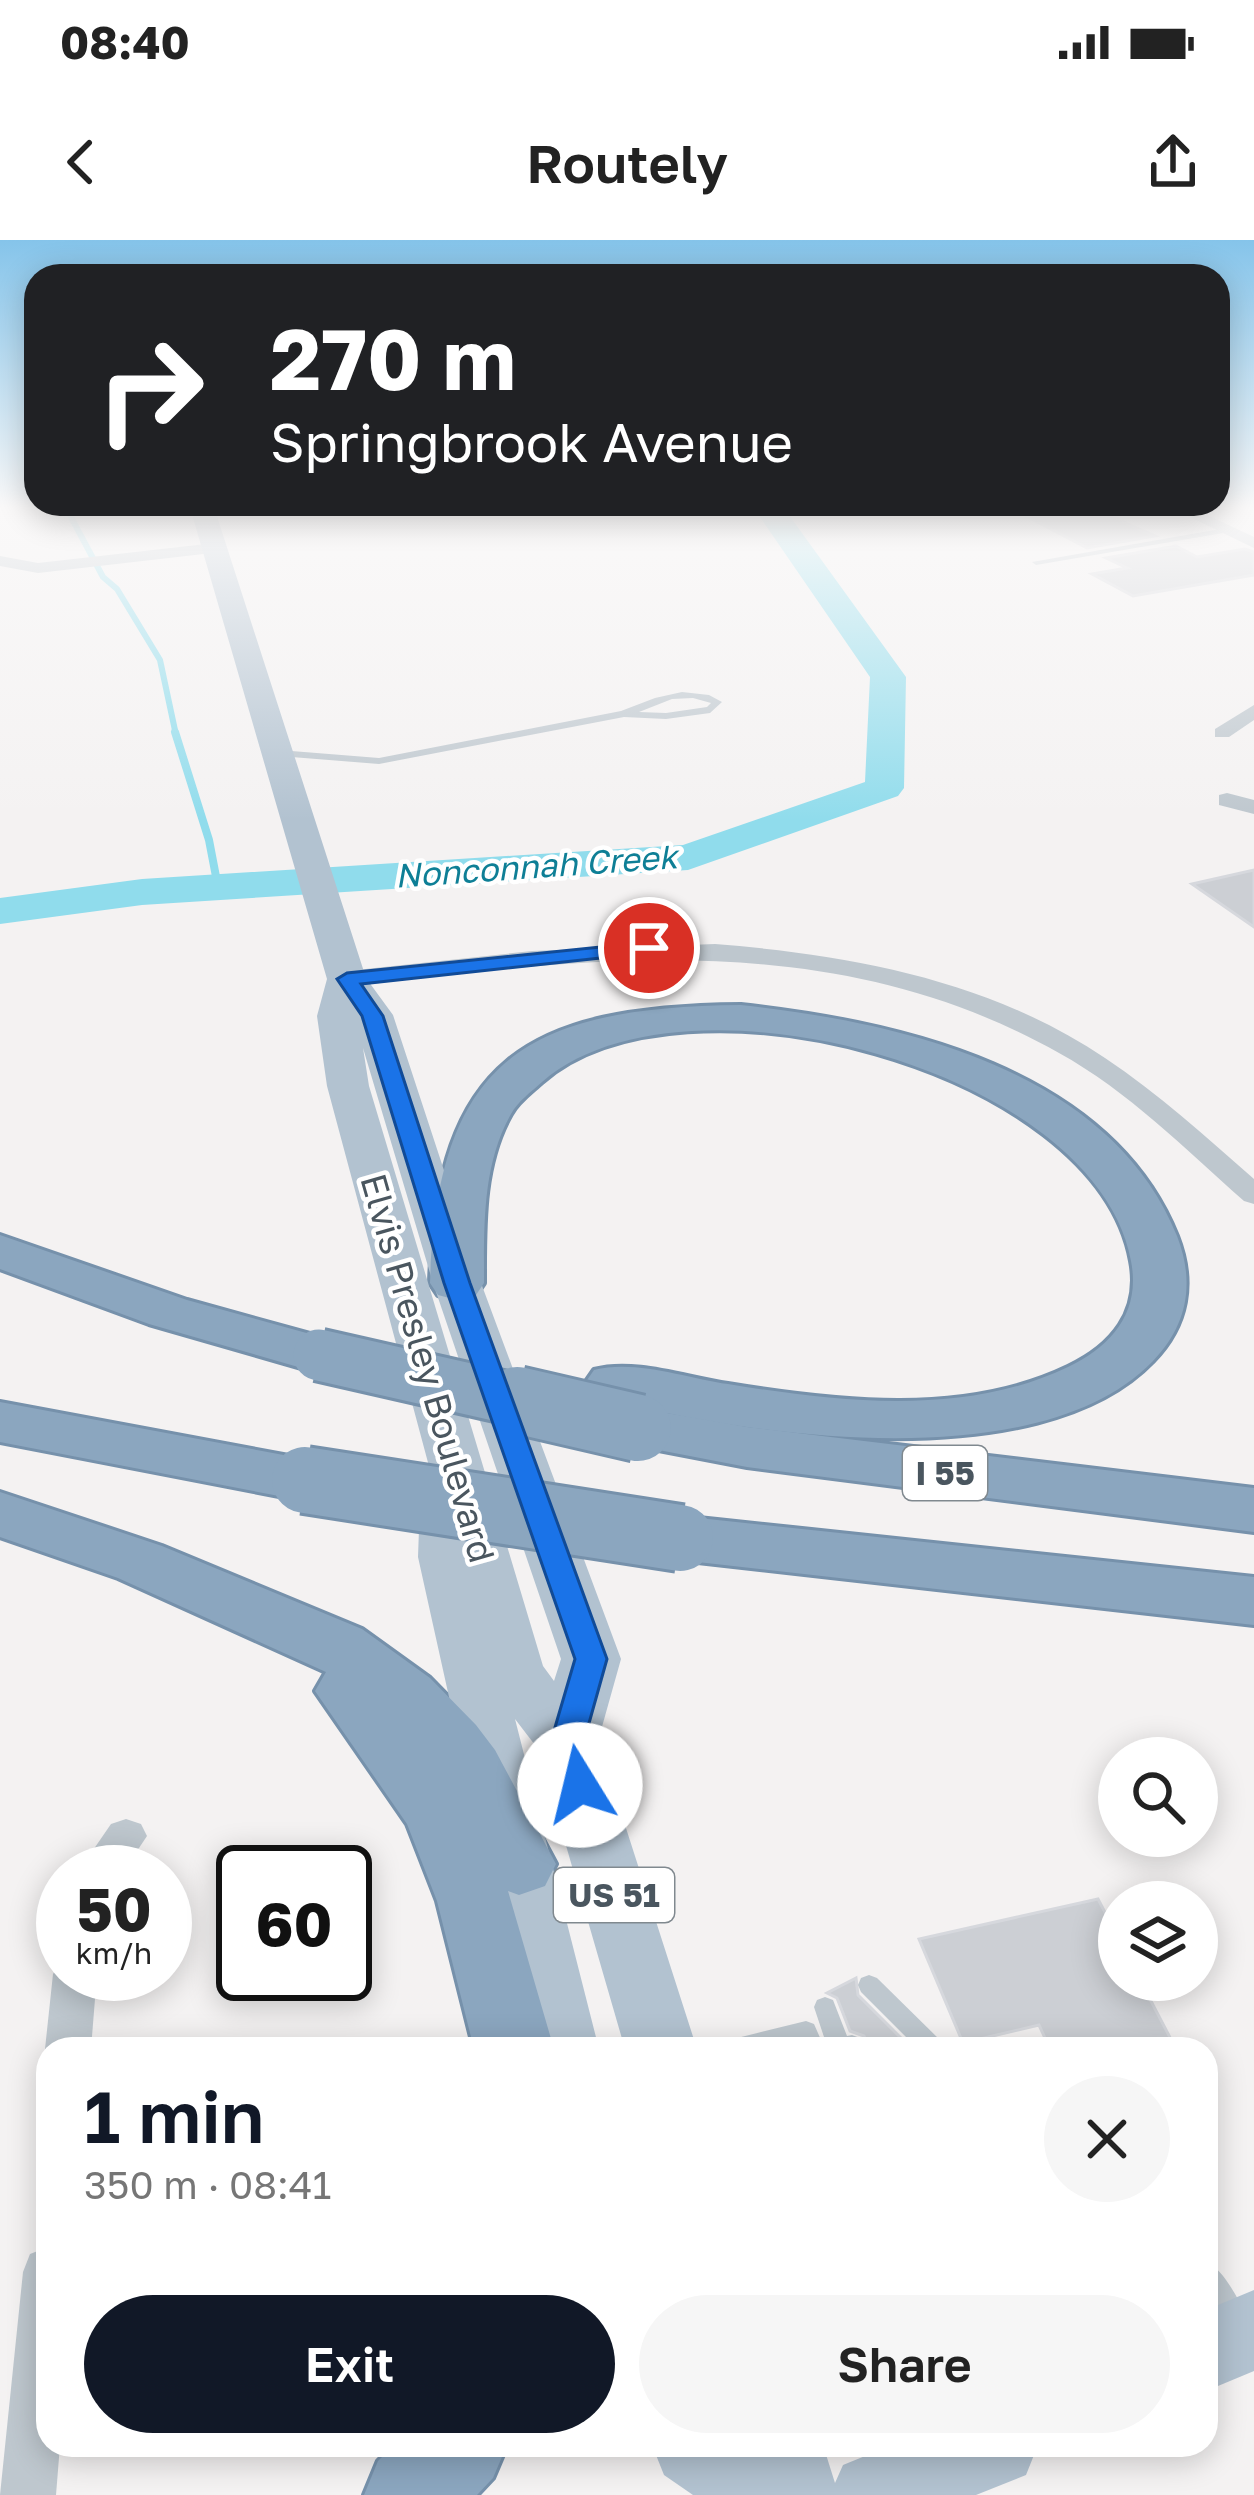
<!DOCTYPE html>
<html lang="en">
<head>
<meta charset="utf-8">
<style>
	:root { --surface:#fff; --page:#f6f6f6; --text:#222; --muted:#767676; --accent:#111827 }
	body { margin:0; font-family:"Golos Text",sans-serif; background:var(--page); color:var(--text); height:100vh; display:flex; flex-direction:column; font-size:45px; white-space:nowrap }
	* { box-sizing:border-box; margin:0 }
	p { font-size:39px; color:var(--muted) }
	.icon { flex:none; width:66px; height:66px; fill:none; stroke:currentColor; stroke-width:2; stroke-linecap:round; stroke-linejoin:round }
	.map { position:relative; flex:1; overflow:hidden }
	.panel { position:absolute; left:36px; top:1797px; width:1182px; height:420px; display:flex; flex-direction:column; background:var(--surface); border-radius:36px; box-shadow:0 6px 30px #0003 }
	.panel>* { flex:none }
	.top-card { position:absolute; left:24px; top:24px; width:1206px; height:252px; border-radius:36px; box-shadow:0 6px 30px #0003; background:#202124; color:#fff; overflow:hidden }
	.controls { position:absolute; left:1098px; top:1497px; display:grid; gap:24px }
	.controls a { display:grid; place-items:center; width:120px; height:120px; border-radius:50%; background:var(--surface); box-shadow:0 6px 30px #0003; font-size:60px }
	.speed { position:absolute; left:36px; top:1605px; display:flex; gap:24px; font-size:60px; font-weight:700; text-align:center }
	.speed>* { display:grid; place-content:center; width:156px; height:156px; border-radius:50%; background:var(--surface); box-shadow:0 6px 30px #0003; line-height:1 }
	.speed small { font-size:30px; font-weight:400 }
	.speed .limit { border:6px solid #111; border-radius:18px; background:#fff; color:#111 }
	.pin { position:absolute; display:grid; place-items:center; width:102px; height:102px; color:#fff; margin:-51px; border:6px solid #fff; border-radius:50%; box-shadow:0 3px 12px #0007 }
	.me { position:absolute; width:132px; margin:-66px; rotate:351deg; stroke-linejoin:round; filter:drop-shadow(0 0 9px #0008) }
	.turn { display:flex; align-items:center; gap:42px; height:252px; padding:0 48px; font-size:54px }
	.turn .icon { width:156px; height:156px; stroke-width:2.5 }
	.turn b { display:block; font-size:84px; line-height:102px }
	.round { display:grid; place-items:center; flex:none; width:126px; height:126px; border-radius:63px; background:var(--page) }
	.summary { display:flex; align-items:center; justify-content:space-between; height:204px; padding:0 48px }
	h1 { font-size:72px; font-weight:600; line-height:90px; color:var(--accent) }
	.button { display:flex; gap:24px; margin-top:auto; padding:24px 48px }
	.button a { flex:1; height:138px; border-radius:72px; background:var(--accent); color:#fff; font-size:48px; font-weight:600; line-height:138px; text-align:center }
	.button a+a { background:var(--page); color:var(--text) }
	.status { display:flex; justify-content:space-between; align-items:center; height:84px; padding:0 60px; background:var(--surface); direction:ltr }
	.status svg { height:33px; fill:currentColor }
	header { display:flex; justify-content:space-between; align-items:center; height:156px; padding:0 48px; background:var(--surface); font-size:54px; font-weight:600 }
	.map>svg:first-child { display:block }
</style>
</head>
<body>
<div class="status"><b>08:40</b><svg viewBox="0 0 49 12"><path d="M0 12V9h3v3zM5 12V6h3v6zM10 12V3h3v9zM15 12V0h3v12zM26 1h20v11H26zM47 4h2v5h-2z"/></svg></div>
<header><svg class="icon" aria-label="back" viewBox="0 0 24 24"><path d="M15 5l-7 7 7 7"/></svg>Routely<svg class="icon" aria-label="share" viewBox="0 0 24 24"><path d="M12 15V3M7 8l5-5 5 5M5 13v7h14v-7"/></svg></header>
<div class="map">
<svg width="1254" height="2255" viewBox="0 0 1254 2255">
	<rect width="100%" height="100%" fill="#f4f2f2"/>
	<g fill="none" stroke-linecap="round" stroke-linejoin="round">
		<polyline stroke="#90dcec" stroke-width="6" points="64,264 103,337 117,349 160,420 176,495"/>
		<polyline stroke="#90dcec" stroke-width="8" points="175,492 209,600 218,647"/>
		<polygon fill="#90dcec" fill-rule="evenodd" points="751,264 781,264 906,437 904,548 898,556 688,630 142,665 0,684 0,658 142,639 683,605 865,542 870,437"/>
	</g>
	<g fill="#cccfd4" stroke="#d6d8dd" stroke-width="3">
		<polygon points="1089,264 1134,287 1155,296 1087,308 1024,275"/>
		<polygon points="1176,306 1197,317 1245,309 1254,312 1254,335 1133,356 1092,334 1127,328 1106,318"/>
		<polygon points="1254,630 1254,687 1192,644"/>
		<polygon points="1098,1659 1119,1699 1119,1740 1140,1740 1176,1809 1050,1809 1039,1785 963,1803 919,1699"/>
		<polygon points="856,1738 858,1755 912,1809 869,1809 864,1796 850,1791 837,1758 827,1753"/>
	</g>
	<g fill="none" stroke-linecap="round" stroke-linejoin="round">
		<g stroke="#7691ab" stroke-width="6">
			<g id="highway">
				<path d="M741,765C899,782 1110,829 1177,996C1195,1042 1188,1085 1153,1121C1038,1241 738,1195 594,1156L585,1143L594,1130C635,1119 686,1138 728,1144C837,1162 964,1177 1068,1127C1112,1106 1141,1072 1131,1021C1096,828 681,720 542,842C531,852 518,861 511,874C482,925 484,987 484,1043L476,1055L457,1060L438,1055L430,1043C437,819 527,767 741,765Z"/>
				<polygon points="0,995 187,1060 339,1102 347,1115 339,1128 319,1133 149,1084 0,1029"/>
				<polygon points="0,1162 305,1219 326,1225 335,1240 326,1255 305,1261 0,1202"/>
				<polygon points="638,1168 747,1187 1254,1248 1254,1292 747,1227 617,1202 608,1188 617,1174"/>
				<polygon points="0,1252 162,1306 362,1389 430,1438 476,1485 495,1510 556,1624 545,1646 519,1655 508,1651 554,1809 474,1809 437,1661 407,1584 315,1451 326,1432 118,1338 0,1297"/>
				<polygon points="680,1276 1254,1337 1254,1385 680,1320 658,1314 649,1298 658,1282"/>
				<polygon points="394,2205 507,2205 493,2238 477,2255 364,2255 378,2221"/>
			</g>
		</g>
		<g fill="#bec7ce" fill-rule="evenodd">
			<polygon points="1226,288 1229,292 1036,325 1032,322"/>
			<path d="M682,452L709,455L722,462L710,473L666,479L624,477L379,524L279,516L274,513L279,510L379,518L621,471L655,458ZM693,458L711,463L707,467L666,473L639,472L672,459Z"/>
			<polygon points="869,1735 877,1738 942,1802 946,1809 918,1809 861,1752 858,1745 861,1738"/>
			<polygon points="825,1757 833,1760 847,1796 852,1795 860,1798 865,1809 828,1809 814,1767 817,1760"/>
			<polygon points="806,1781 814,1784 825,1809 801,1809 799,1803 775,1809 721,1809 725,1802 733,1799"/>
			<path d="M1206,2021C1224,2030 1239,2060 1247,2078L1243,2087L1234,2091C1205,2076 1206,2050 1206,2021Z"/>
		</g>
		<g fill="#bec7ce" fill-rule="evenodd">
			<polygon points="1163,264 1184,264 1254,297 1254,308"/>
			<polygon points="215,303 221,304 221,312 38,333 0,326 0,316 38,323"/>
			<polygon points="1254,465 1254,480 1229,497 1215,497 1215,489"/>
			<polygon points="1227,553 1254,560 1254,574 1219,565 1219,555"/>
			<path d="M715,704C852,715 989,740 1105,818C1159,854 1206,897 1254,939V964L1244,961C1185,909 1128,851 1059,813C833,686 593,717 347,747L334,739L347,731L532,711Z"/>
			<polygon points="126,1579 141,1584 147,1596 123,1632 78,1632 111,1584"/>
			<polygon points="63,1719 63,1734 97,1734 91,1809 48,1809 48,1816 45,1809 53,1734"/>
			<polygon points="48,2007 48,2205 60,2205 56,2255 0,2255 23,2032 30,2014"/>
		</g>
		<g fill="#b2c2d0" fill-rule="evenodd">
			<path d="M189,264H213L366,738L393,775L481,1043L621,1419L598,1501L697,1809H625L538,1509L515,1479L599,1809H527L418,1317L419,1289L427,1275L441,1271L327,846L317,776L327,739ZM363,808L433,1043L561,1419L554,1441L543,1426L369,846Z"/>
			<polygon points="1254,2050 1254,2131 1206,2151 1206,2070"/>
			<polygon points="652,2205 823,2205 835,2243 843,2225 892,2205 1038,2205 1026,2235 976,2255 693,2255 664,2235"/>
		</g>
		<use href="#highway" fill="#8ba6bf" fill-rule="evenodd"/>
		<g stroke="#7691ab" stroke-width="57" stroke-linecap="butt">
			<polyline id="highway-bridge-far1" points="319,1115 530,1163"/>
		</g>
		<g stroke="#7691ab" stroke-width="72" stroke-linecap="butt">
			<g id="highway-bridge">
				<polyline points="517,1160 638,1188"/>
				<polyline points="305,1240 680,1298"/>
			</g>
		</g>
		<use href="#highway-bridge-far1" stroke="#8ba6bf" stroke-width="51"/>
		<use href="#highway-bridge" stroke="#8ba6bf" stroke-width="66"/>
	</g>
	<linearGradient id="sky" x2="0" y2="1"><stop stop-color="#85c4ea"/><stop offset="0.46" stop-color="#faf9f9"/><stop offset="1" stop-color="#faf9f9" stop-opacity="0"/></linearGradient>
	<rect width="1254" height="580" fill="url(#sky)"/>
	<polygon fill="#1a73e8" stroke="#114b97" stroke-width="3" points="649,702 659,708 656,712 361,744 383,776 470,1043 607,1419 584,1501 598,1545 593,1554 580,1558 568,1554 551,1501 575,1419 444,1043 362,776 337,739 347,733"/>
	<g text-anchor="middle" stroke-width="9" stroke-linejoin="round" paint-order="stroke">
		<g font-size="33" font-style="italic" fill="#0e7f96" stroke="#fff">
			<text transform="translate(536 626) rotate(-4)" y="12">Nonconnah Creek</text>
		</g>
		<g fill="#fff" stroke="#80898f" stroke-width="3">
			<rect x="903" y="1206" width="84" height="54" rx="9"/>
			<rect x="554" y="1628" width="120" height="54" rx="9"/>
		</g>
		<g font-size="33" font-weight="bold" fill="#4a565f">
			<text x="945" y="1245">I 55</text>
			<text x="614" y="1667">US 51</text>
		</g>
		<g font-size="36" fill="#4a565f" stroke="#fff">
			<text transform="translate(428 1128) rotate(74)" y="13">Elvis Presley Boulevard</text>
		</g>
	</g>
</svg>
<div class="controls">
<a><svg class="icon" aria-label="search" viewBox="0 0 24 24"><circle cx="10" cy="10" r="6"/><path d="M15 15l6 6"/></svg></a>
<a><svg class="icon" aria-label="layers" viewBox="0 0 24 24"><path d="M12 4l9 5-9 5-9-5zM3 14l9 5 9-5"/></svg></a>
</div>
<div class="speed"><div>50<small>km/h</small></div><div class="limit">60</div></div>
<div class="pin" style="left:649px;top:708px;background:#d93025"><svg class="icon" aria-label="arrive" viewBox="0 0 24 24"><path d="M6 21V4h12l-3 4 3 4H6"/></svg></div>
<svg class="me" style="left:580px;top:1545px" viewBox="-20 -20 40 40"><circle r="19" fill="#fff"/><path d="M0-13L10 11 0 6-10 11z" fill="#1a73e8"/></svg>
<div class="top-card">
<div class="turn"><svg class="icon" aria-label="right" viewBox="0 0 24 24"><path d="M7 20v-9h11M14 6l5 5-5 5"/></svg><div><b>270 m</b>Springbrook Avenue</div></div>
</div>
<section class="panel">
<div class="summary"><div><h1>1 min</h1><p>350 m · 08:41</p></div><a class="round"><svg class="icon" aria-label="close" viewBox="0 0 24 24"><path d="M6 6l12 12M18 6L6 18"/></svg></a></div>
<div class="button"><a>Exit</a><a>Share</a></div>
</section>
</div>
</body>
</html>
